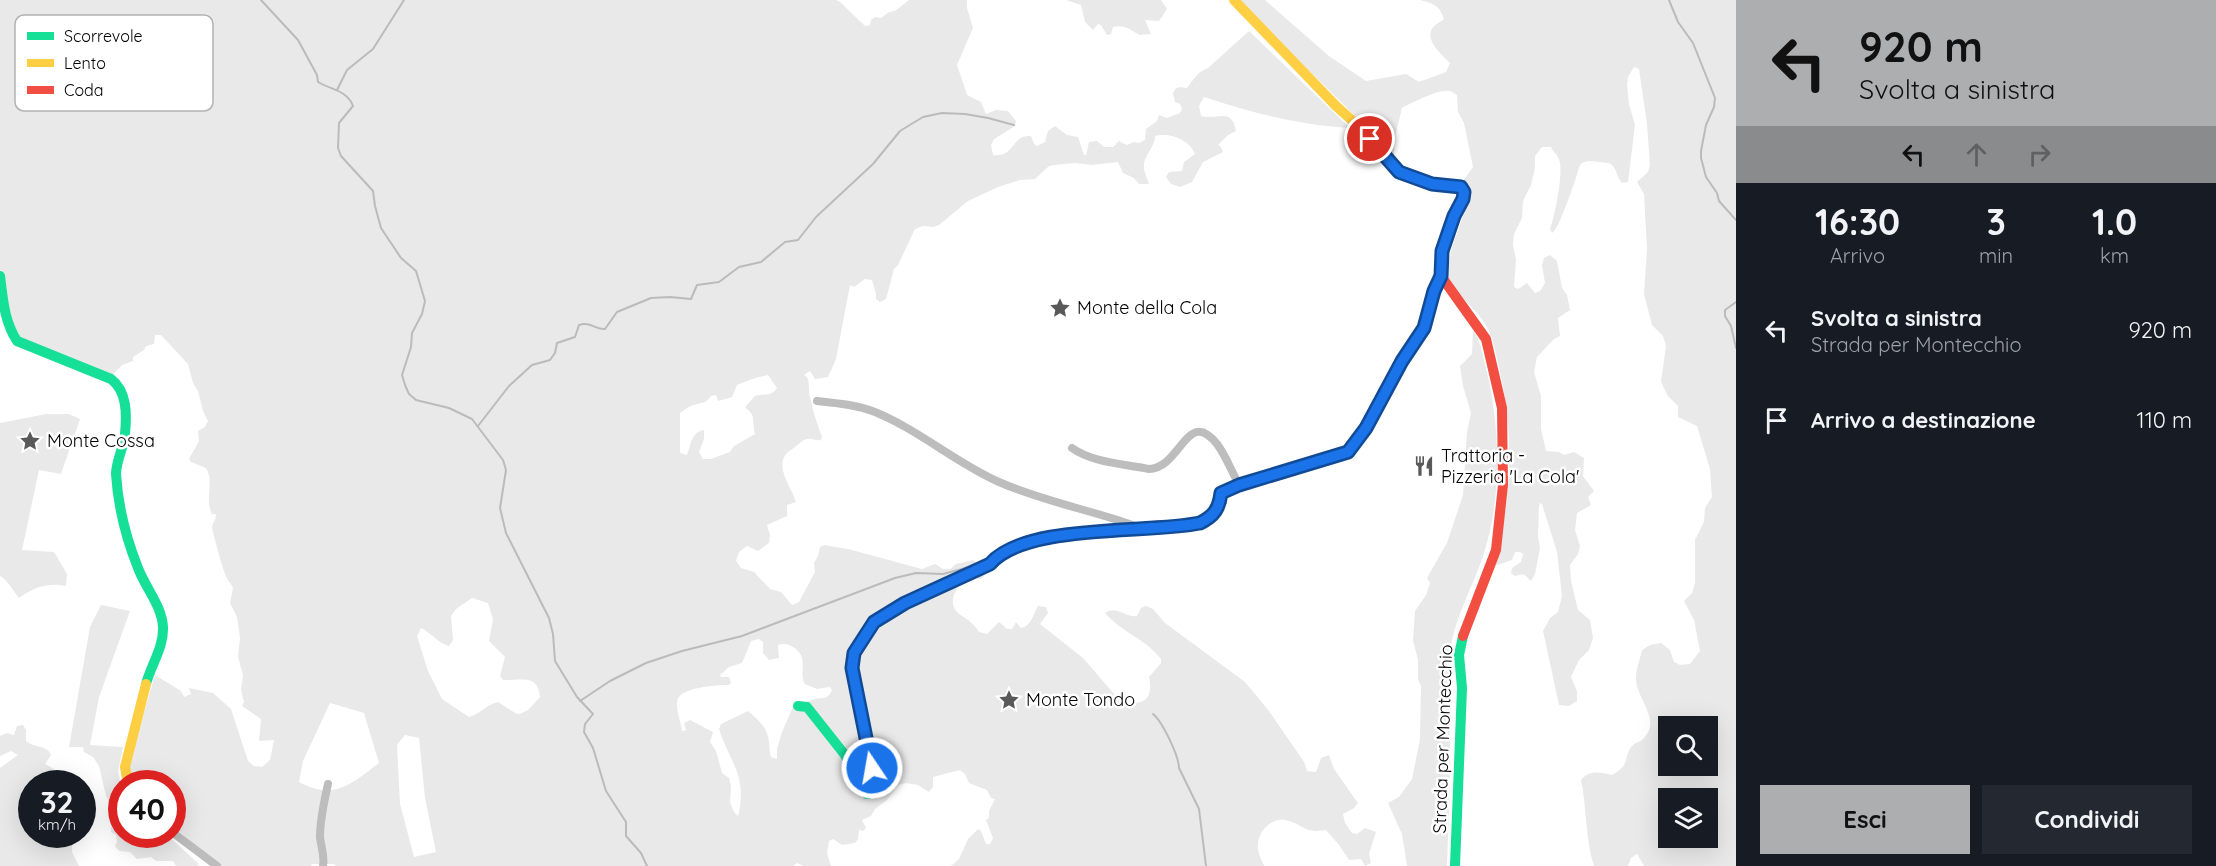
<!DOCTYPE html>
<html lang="it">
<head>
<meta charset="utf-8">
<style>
	:root { --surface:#171b24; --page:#242831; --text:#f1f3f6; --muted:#9ea1a6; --accent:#adaeaf }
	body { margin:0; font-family:Quicksand,sans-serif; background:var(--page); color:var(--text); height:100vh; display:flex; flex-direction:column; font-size:22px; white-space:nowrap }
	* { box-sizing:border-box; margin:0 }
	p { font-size:20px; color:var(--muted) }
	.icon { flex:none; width:33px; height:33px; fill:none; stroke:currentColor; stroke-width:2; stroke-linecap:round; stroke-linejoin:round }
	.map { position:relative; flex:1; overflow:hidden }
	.details { display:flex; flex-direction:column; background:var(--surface); width:480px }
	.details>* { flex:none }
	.hud { background:#adaeaf; color:#111; overflow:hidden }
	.tools { position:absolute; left:1658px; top:716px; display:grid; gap:12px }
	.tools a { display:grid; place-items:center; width:60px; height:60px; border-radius:0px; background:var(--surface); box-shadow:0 6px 24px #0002; font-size:30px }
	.speed { position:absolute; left:18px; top:770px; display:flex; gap:12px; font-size:30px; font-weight:700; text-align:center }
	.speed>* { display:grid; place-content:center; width:78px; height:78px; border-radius:50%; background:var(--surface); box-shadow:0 6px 24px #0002; line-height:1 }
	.speed small { font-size:15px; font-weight:400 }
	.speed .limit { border:9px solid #d22; background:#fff; color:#111 }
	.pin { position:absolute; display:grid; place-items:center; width:51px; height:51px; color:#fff; margin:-26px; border:3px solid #fff; border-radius:50%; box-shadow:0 2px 6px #0007 }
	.me { position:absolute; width:66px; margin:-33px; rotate:348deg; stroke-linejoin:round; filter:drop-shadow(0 0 4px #0008) }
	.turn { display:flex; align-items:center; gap:21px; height:126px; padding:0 24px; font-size:27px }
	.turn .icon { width:78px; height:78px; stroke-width:2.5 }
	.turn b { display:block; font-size:42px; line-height:51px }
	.lanes { display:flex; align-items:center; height:57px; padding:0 24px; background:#0003; justify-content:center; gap:30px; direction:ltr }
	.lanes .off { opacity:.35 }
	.eta { display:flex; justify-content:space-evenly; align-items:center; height:102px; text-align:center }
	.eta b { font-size:36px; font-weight:700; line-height:42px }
	.action { display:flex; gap:12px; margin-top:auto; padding:12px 24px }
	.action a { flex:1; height:69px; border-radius:0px; background:var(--accent); color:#111; font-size:24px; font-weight:700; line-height:69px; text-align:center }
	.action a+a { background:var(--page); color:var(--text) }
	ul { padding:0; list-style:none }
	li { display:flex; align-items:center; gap:18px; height:90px; padding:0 24px }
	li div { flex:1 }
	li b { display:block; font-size:22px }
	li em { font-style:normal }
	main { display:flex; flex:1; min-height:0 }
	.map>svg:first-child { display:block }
</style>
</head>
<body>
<main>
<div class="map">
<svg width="1736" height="866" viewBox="0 0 1736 866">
	<rect width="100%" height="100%" fill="#fff"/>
	<g fill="#e9e9e9" fill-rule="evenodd">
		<path d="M0,0H836L840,2L865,26L870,25L871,20L875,17L881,18L889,12L895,11L909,0H967V8L973,28L957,65L967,95L981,102L986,114L996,110L1008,111L1016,121L1015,126L994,139L991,145L993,155C1016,158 1011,134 1031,136L1034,144L1037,146L1045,142L1048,131L1055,126L1067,135L1078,137L1084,155H1086L1089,142L1097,141L1104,147H1113L1119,141L1127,145L1134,142L1139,143L1145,140L1146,129L1157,121L1159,115L1167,118L1180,113L1182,109L1180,104L1175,102L1173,94L1175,89L1179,87L1187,88C1193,80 1198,71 1208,68L1249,31L1350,128C1300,125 1252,113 1204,97L1199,106L1201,116C1218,120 1232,107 1236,131L1228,135L1218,145L1221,147L1223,152L1203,162L1192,182L1180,187L1171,184L1166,177L1169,172L1182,171L1184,162L1195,154C1190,140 1170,132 1155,136C1155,147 1145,154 1144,164C1143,170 1147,178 1149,184H1139L1134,178L1123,173L1118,162L1092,165L1075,163L1054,165L1049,166L1035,179L1020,180L998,187L968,201L939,225L933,227L923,226L915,229L898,265L894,269L886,299L880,302L876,299V294L872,280L865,279L854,287L850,285L836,359L828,377L815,379L810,371L804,375L807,377C810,384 808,390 810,397C813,411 817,424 822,437L821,440C815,441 813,438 807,439C802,440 799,444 795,447C793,449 790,450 787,453C774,467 792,488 796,502L787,505V516L767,525L770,535L769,543L758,551L747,546L739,552L736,561L741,568L754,572L770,589L781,592L792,605L799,602L815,572L814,563L818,556L820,547L824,545L848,549L922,569L935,564L943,569H950L956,564L973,560L985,571L983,578L979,579L975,577C959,579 945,601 958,613C966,619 973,622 979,632L987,634L999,622L1007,629H1012L1016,622L1021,628C1032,626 1033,614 1038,606L1046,607L1048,613L1040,624L1083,658L1121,702C1141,705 1154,703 1149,677L1161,663V659C1146,639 1121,632 1105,613C1118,605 1124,618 1137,616L1141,608L1146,606L1153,609L1165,623L1245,682L1269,711L1304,762L1307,771L1316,772L1321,758L1329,755L1334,769L1358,803L1354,808L1343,814L1345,823L1352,833L1357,834L1365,828L1376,832L1369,854L1371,863L1365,866L1361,859L1349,860L1339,845L1326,830C1303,834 1304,824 1285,820C1270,817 1256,834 1258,848C1258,854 1262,860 1264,866H951L959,859L968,839L978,829L981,831L986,844H990L993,838L986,820L989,818V811L995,799L991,798L987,790L969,783L965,774L960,770L933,777V787L929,792L918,785L906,783L898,785L887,800L875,809L871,816L862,820L866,828L863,831L859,830L858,839L855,843L842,845L833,839L829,841L827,853L831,866H804L797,863L793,866H336L334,864H312L311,866H219L173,826L172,783H131L129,771L133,750L155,675L181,691L184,697L191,694L189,688L213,693L231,709L248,761L254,766L262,767L270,760L274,740L259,741L261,719L242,706L244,702L241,690L243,675L238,657L240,638L237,617L230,603L233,588C231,583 227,580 226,576C223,570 212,530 212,527C213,522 216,520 216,514H212C204,499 215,482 206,468L191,462L189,459L199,441L198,431L205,427L208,421L203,411L198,391L193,383L188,364L161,335H155L154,344L146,346L144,350L133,357V361L122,365L111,376L22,339L13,328L0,269ZM768,375L777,388C771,397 765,393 755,396L745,407C746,409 749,410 751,413C754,415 753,429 755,434L734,446L730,452L711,459H703L699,452L704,439V430C691,432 691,445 687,455L680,453V413C684,410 689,406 694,405C702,402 706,404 711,396L716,395L718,401L732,397L737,385L755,378ZM472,598L488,603L493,619L489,641L505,657L500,676L503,680C520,681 538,673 540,697L528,710L520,714L515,713L498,702C485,705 481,714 469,717L442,699L428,671L417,636L421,628C431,633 438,643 449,646L453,640L451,616L456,609ZM759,639L763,642V653L769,660L779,658L778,645C784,643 788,644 793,647C810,657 798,673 805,684L817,689L830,687L832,690C827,702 821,696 812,700C806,703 801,705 793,707L782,732L777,749V759L771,757C769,751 770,748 769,743C768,727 759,721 748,711L721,724L719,729C730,763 748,776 738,816L734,812L730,802L731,786L729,778L722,773L716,751L710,742L713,732L690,720L684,723L686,730L682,731C681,722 676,710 677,702C678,687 717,685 729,685L731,683L729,677H721L720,675L729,667L742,663L751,641ZM330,703L364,713L379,763C351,784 334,801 299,782L303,761ZM405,735L419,738L425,798L436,852L414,857L400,804L397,745Z"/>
		<path d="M1066,0H1161L1167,9L1159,21L1145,20L1151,34L1140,35C1130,30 1125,24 1113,27L1111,34L1107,35L1101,25L1098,24L1093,30L1085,22L1081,5Z"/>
		<path d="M1238,0H1265L1329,56L1366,81L1406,74L1419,82L1446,72L1450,63C1442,55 1425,41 1432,29C1434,25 1440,22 1444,19C1440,6 1433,3 1420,0H1736V866H1644L1637,854L1631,858L1628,866H1594C1585,838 1587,808 1581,780C1589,770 1600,772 1612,775C1631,765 1623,757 1632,746C1635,742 1641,742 1644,738C1662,719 1635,698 1636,678C1636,669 1640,659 1642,650L1650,645L1661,643L1670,650L1674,662L1680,665L1690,664L1700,651L1694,620L1684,601L1692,593L1695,583V540L1704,522L1705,508L1712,497L1710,469L1697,426L1678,417V406L1668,396L1661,382L1666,346L1663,336L1652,325L1644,294L1647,249L1645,214L1644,194L1637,182L1648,172L1650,165L1647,124L1639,69L1634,67L1628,77L1627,85L1629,104L1635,125L1628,182L1622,183C1617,177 1617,171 1613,166C1610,162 1605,163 1600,162C1577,159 1581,164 1575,181C1571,191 1559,229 1552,233L1550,229C1555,215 1564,172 1559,159C1557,154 1553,152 1551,147H1542L1535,156V168L1531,185L1523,201L1522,218L1514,234L1513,245L1516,260L1514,287L1518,289L1527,283L1535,293L1540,291L1545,283L1542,265L1544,258L1550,255L1557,261L1562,288L1567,295L1570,310L1558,318L1560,336L1554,339L1537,357L1534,372L1541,396V429L1546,451L1559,452L1564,455L1574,452L1584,458L1583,476L1594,491L1588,497L1591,505L1577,513L1575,530L1580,546L1578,554L1570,565L1571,581L1578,610L1590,620L1593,638L1589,650L1579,660L1571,677L1577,691V701L1569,706L1559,705L1543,631L1550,618L1558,612L1562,596L1557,552L1542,504L1540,503L1539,506L1538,536L1540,548L1535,574L1531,581C1523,575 1528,573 1515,576L1511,573L1512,568L1521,562L1523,554L1520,552H1515L1512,560L1497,565L1494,563C1513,499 1514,428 1498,363C1495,351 1493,338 1487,327C1476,308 1457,296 1446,277L1452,247L1469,200L1467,186L1463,181L1473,167L1464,123L1458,112L1457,95C1455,94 1452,91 1449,91C1438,89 1412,103 1402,108L1394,141V157C1344,102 1289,53 1238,0ZM1668,726H1707V765H1668ZM1668,798H1707V837H1668Z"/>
		<path d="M1473,330C1480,340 1482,352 1485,364C1500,424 1503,493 1484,553C1473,587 1455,616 1450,652C1446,683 1450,716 1450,748C1451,787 1448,827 1447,866H1407L1402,834L1388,803L1399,797L1412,779L1420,739L1421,686L1418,679V660L1413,640L1415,611L1426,595L1430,583L1427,578L1447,543L1463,495L1467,432L1471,413L1463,386L1460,366L1472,354Z"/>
		<path d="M46,414H69L80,419L61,474L39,470L22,550L54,552L67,574L66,586C48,582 34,587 19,598C14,592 6,578 0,576V423Z"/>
		<polygon points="101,605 130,611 99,697 90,745 123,747 118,771 121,787 122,834 166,834 199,864 197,866 176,866 173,861 156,861 151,857 137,859 130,852 119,851 115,846 117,842 116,835 111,832 112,807 106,796 99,766 93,757 84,752 83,747 69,747 90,627"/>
		<path d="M23,725L26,730V741C36,749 46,744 51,755L45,764L54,769L59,777L52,783H32V834H63L72,845V852L79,866H0V768L18,755L11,751L0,756V736L7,733L14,735L17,726Z"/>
	</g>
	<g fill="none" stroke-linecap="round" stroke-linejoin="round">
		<g stroke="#bbb" stroke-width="2">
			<path d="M261,0L298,40L317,75L318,82C331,90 347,90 353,106L339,123L338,148L341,156L373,191L375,206L381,228L401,258L416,271L425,301L422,314L412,333L411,347L402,375L405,385L409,394L416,400L449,408L472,419L503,460L506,470L500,508L506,533L549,618L553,634L555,661L577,697L593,714L585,724L584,732L593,748L606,791L626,822V836L641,853L647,866"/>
			<polyline points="1669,0 1678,22 1693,43 1715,98 1714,107 1706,125 1701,151 1701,158 1706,177 1717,193 1719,201 1736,220"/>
			<polyline points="337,90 347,70 373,49 404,0"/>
			<polyline points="1736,302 1725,310 1725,316 1731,326 1736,348"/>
			<path d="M478,426L509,386L532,365L550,360L555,353L557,343L575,337L579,325C590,321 596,330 605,329L617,312L651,298L670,297L691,299L697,285L719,282L739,267L761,262L785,242L798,240L816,217L873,164L900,131L923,117L942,113L965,114L988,118L1014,125"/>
			<polyline points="580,701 610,681 646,663 682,651 742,636 895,578 916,573 943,574 969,567"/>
			<path d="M1153,714C1162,721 1179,756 1179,768L1199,809L1206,866"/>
		</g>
		<g stroke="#bdbdbd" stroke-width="8">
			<path d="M817,401C836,403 857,405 875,412C919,430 956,463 999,482C1044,502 1092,510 1138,527"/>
			<path d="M1072,448C1093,463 1125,464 1149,469C1181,468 1187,406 1217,444C1226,456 1232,472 1239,485"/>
			<polyline points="172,832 217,866"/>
			<path d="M323,866C325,856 321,847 320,837C320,819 324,802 328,784"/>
		</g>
		<g stroke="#16e098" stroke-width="10">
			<path d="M0,276C3,299 4,321 17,341L111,379C127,391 127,414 125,434C124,447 116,461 116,474C118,506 126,538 138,568C145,587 162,606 163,627C164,647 151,665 146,684"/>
			<polyline points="798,706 807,707 845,755 867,794 874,792 875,786 852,668 854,653 874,622 905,603 990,564 1007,551 1040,540"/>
			<polyline points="1455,866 1462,688 1459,655 1463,636"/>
		</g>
		<g stroke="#ffcf43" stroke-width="10">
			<polyline points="1234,0 1336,106 1355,123 1399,172 1432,184 1460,187 1464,192 1463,199 1453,216 1442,252"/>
			<polyline points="1386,390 1402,361 1424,328 1434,291 1441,276"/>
			<polyline points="128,783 125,767 146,684"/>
		</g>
		<g stroke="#f24e42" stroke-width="10">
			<polyline points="1442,252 1441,276 1486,339 1502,408 1503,485 1496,550 1463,636"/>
			<polyline points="1040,540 1089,532 1200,523 1215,511 1221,493 1239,485 1348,452 1366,428 1386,390"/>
		</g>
	</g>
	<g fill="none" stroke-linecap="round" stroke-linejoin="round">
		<g stroke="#114b97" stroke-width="15">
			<path id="route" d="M872,768L852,668L854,653L874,622L905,603L990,564C1025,523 1147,534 1200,523C1214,516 1219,509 1221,493L1239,485L1348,452L1366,428L1402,361L1424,328L1434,291L1441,276L1442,251L1454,216L1463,199L1464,192L1461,187L1432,184L1399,172L1370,139"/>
		</g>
		<use href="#route" stroke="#1a73e8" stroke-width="10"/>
	</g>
	<defs>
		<g id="sight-bare" transform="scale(1.62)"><path d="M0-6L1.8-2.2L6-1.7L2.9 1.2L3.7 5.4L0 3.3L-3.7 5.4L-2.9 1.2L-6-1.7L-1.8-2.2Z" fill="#595959" stroke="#fff" stroke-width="2.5" paint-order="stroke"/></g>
		<g id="restaurant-bare" transform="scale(1.62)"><path d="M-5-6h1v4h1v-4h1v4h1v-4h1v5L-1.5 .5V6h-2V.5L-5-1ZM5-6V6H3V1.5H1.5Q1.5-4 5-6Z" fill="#595959" stroke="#fff" stroke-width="2.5" paint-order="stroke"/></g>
	</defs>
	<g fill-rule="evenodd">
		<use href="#sight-bare" x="1060" y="308"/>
		<use href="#sight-bare" x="30" y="441"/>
		<use href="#restaurant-bare" x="1424" y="466"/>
		<use href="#sight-bare" x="1009" y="700"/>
	</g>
	<g text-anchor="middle" stroke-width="5" stroke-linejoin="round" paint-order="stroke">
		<g font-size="18" fill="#000" stroke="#fff" text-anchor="start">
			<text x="1077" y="314">Monte della Cola</text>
			<text x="47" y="447">Monte Cossa</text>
			<text x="1441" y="462">Trattoria -<tspan x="1441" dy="21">Pizzeria 'La Cola'</tspan></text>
			<text x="1026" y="706">Monte Tondo</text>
		</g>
		<g font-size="18" fill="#000" stroke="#fff">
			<text transform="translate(1443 739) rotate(-88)" y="6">Strada per Montecchio</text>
		</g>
	</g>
	<rect x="15" y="15" width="198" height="96" rx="9" fill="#fff" stroke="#b2b2b2" stroke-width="1.5"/>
	<rect x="27" y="32" width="27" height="8" fill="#16e098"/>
	<rect x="27" y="59" width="27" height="8" fill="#ffcf43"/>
	<rect x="27" y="86" width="27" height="8" fill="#f24e42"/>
	<g font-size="16" fill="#000">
		<text x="64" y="42">Scorrevole</text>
		<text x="64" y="69">Lento</text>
		<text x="64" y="96">Coda</text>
	</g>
</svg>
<div class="tools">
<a><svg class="icon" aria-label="search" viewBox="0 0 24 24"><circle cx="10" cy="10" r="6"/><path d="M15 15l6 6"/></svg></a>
<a><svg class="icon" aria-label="layers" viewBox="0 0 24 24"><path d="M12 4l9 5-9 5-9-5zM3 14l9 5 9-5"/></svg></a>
</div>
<div class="speed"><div>32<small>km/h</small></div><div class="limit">40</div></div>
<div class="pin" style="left:1370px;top:139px;background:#d93025"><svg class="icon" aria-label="arrive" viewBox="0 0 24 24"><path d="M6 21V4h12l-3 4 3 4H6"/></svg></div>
<svg class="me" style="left:872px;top:768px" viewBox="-20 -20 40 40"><circle r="17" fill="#1a73e8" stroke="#fff" stroke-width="3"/><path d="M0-11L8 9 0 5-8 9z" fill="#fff"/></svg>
</div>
<section class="details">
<div class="hud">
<div class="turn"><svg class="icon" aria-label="left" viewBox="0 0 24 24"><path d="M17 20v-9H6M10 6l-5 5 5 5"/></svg><div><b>920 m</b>Svolta a sinistra</div></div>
<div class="lanes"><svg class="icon" aria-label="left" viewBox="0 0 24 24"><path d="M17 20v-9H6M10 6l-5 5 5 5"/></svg><svg class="icon off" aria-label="ahead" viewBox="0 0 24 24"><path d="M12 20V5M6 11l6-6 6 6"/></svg><svg class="icon off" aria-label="right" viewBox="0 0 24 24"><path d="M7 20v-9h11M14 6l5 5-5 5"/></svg></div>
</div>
<div class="eta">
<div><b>16:30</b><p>Arrivo</p></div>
<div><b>3</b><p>min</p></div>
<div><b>1.0</b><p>km</p></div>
</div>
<ul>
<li><svg class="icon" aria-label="left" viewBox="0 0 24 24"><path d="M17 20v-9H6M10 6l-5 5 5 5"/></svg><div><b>Svolta a sinistra</b><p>Strada per Montecchio</p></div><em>920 m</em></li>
<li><svg class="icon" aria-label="arrive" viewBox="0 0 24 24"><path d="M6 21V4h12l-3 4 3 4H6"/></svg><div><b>Arrivo a destinazione</b></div><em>110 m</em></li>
</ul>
<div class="action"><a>Esci</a><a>Condividi</a></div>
</section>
</main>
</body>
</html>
